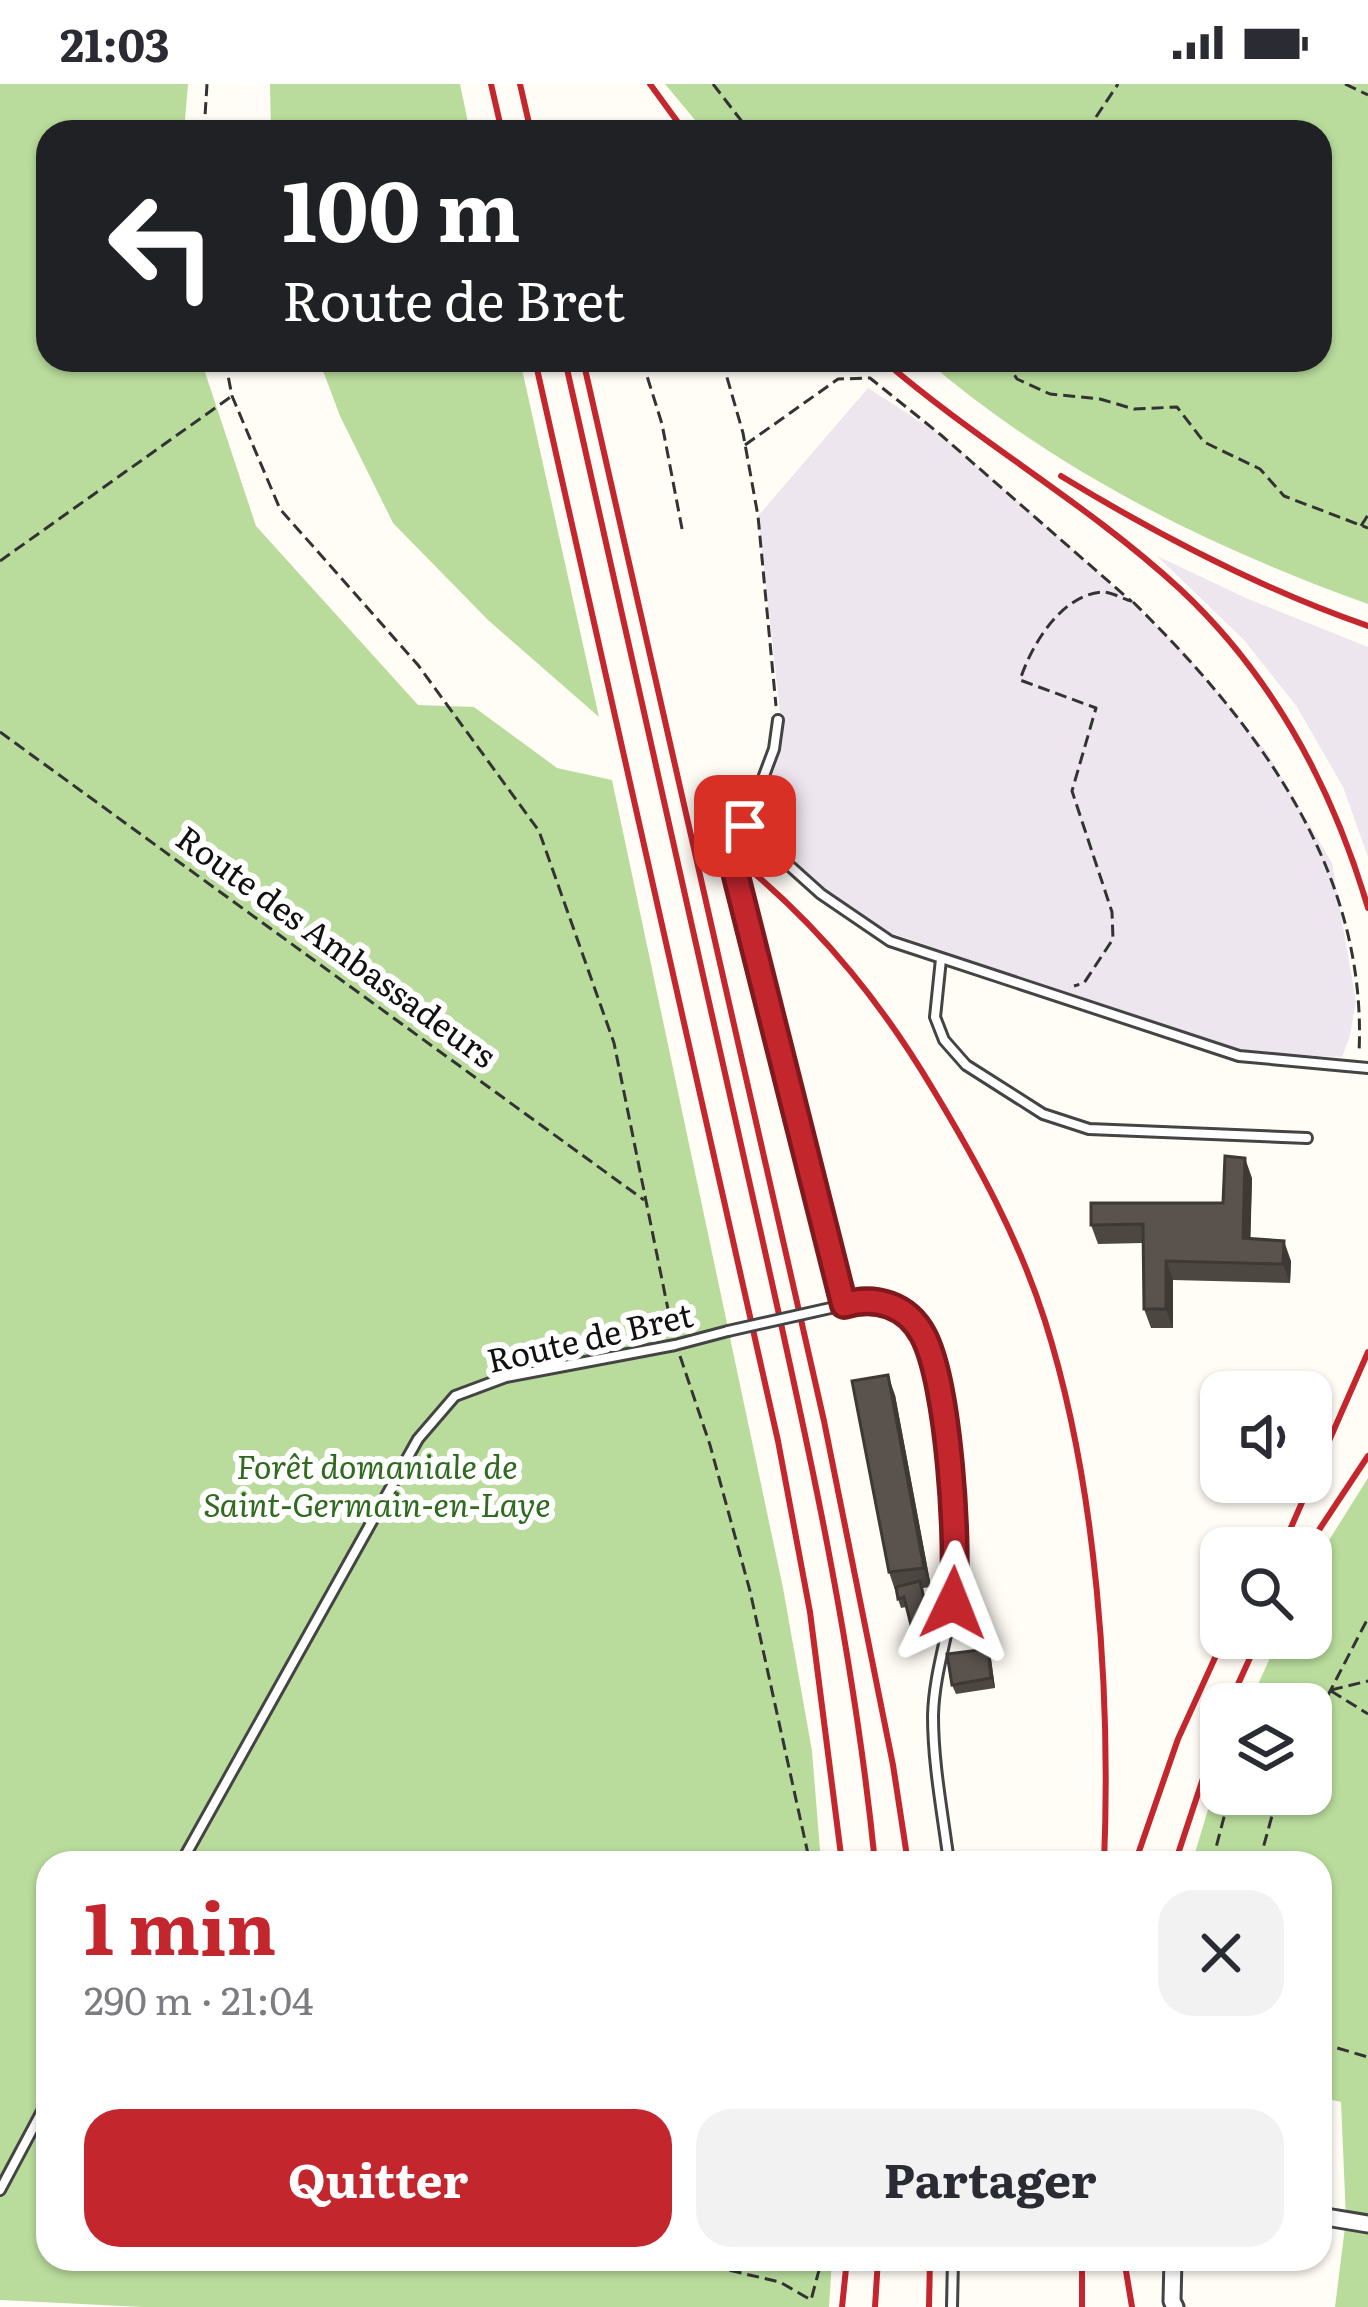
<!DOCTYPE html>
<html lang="fr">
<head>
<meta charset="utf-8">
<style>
	:root { --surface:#fff; --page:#f2f2f3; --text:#2b2b33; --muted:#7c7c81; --accent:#c4262e }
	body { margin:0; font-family:Literata,serif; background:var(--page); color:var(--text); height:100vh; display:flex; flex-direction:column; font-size:45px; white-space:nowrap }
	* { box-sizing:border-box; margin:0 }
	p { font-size:39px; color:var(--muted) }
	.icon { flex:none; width:66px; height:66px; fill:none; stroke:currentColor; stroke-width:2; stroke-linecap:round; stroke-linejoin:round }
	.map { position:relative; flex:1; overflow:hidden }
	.side { position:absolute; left:36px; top:1767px; width:1296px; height:420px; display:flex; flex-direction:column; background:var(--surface); border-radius:36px; box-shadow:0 3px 9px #0004 }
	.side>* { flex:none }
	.guide { position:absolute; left:36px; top:36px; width:1296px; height:252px; border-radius:36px; box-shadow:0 3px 9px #0004; background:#202124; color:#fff; overflow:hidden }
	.tools { position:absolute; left:1200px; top:1287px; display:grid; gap:24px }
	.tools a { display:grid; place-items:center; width:132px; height:132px; border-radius:24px; background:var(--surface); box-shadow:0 3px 9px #0004; font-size:60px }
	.pin { position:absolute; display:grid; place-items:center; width:102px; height:102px; color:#fff; margin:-51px; border-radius:24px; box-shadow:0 6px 18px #0006 }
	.me { position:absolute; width:132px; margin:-66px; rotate:2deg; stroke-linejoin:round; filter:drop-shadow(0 0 9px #0008) }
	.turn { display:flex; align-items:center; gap:42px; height:252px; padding:0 48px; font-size:54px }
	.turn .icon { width:156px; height:156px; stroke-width:2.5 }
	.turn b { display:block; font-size:84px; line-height:102px }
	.round { display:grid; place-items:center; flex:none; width:126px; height:126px; border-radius:36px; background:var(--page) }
	.overview { display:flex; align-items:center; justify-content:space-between; height:204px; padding:0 48px }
	h1 { font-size:72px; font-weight:700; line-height:90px; color:var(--accent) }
	.button { display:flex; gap:24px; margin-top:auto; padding:24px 48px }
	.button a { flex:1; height:138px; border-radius:36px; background:var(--accent); color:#fff; font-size:48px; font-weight:700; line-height:138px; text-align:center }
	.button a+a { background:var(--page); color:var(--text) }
	.status { display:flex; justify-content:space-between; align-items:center; height:84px; padding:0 60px; background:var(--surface); direction:ltr }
	.status svg { height:33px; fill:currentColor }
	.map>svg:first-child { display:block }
</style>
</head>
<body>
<div class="status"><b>21:03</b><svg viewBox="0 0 49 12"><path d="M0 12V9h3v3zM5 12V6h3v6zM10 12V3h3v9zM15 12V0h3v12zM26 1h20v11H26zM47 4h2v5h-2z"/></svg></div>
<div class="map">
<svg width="1368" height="2223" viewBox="0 0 1368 2223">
	<rect width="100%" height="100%" fill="#fffdf5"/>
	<g fill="#eee6ef">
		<polygon points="868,304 941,351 1069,462 1185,569 1268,670 1332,779 1356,917 1350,952 1342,973 1239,969 862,839 749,740 783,655 758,432"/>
		<polygon points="1157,472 1246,514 1368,563 1368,773 1343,703 1297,623 1244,556"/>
	</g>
	<g fill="#b9dc9c">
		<polygon points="0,0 188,0 184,48 48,48 48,276 201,276 256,442 418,621 474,623 557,684 612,696 783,1504 812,1667 821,1779 48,1779 48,2175 832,2175 829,2223 143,2223 0,2216"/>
		<polygon points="270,0 460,0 470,48 271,48"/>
		<path d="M665,0H1368V520C1209,463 1055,387 926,276H1320V48H705Z"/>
		<polygon points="319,276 520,276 599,633 488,536 393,439 340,332"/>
		<polygon points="1368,1394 1368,2223 1335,2223 1346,2135 1341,2018 1320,2013 1320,1779 1192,1779 1221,1682 1221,1710 1311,1710 1311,1620 1249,1620 1279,1554 1311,1554 1311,1485"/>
	</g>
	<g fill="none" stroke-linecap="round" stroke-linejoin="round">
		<g stroke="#444" stroke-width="14">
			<g id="service">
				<polyline points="745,742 774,665 778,636"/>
				<polyline points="941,875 935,933 944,956 966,981 1043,1030 1089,1045 1307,1054"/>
				<polyline points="181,1779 418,1355 455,1312 506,1293 675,1261 728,1247"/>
				<path d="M949,1779C943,1731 933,1681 933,1632C934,1583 954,1536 956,1487C958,1443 943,1285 923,1250C906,1220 875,1211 844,1221L734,784L737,758L745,742L821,810L890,857L1239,972L1368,984"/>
				<polyline points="0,2106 48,2016"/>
				<polyline points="952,2223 953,2175"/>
			</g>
		</g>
		<g stroke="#444" stroke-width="21">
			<g id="minor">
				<polyline points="1320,2132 1368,2140"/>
				<polyline points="1173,2175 1172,2217 1175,2223"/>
			</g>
		</g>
		<g stroke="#333" stroke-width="3" stroke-dasharray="12 6" stroke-linecap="butt">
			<polyline points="713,0 750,48"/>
			<polyline points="1345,0 1368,11"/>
			<polyline points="204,48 207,0"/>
			<polyline points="1086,48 1118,0"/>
			<polyline points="225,276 232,312 280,425 418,581 539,747 614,959 672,1245"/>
			<polyline points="642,276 662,340 683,450"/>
			<polyline points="722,276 743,349 758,432 776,622"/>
			<polyline points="1005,276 1017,295 1050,310 1100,315 1134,325 1177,323 1204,358 1260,385 1284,412 1368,444"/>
			<path d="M745,361L838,295L870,294L941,351L1131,517C1124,515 1111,508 1103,508C1061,510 1031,562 1020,596L1096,624L1072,707L1112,828L1113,855L1084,899L1074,902"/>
			<polyline points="1361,442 1368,431"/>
			<polyline points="0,477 232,312"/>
			<path d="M1133,518C1256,639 1368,785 1359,969"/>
			<polyline points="0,648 644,1116"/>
			<polyline points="680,1272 710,1361 750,1507 810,1779"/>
			<polyline points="1331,1606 1368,1597"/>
			<polyline points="1331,1607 1368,1630"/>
			<polyline points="1311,1644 1368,1534"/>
			<polyline points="1212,1779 1230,1710"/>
			<polyline points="1259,1779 1278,1710"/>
			<polyline points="1320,1959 1368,1973"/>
			<polyline points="716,2175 728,2186 780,2198 811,2216 822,2175"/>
		</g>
		<use href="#service" stroke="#fff" stroke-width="8"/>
		<use href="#minor" stroke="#fff" stroke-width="15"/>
		<g stroke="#c4262e" stroke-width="6">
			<polyline points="491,0 502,48"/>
			<polyline points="520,0 531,48"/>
			<polyline points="650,0 685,48"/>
			<polyline points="535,276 778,1357 810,1528 842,1779"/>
			<path d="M565,276C624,539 683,802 742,1065C795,1302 851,1537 875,1779"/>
			<polyline points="583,276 824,1337 893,1681 908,1779"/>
			<path d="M883,276C978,358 1088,420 1180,505C1274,593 1332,702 1368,824"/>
			<path d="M1061,392C1158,451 1261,505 1368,542"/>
			<path d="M748,784C825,849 883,921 934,1007C978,1080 1019,1155 1045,1237C1097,1401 1111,1607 1104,1779"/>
			<polyline points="1282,1464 1368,1268"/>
			<polyline points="1307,1464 1368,1372"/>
			<polyline points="1229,1620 1259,1554"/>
			<polyline points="1135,1779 1178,1655 1224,1554"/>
			<polyline points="1175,1779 1221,1640"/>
			<polyline points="1124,2175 1132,2223"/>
			<polyline points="842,2223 847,2175"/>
			<polyline points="875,2223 878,2175"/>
			<polyline points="929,2223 930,2175"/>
			<polyline points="1082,2223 1082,2175"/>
		</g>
		<g stroke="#444" stroke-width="14" stroke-linecap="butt">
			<polyline id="service-bridge" points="728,1247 844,1221"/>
		</g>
		<use href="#service-bridge" stroke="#fff" stroke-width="8"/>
	</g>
	<g fill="#4d4742">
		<polygon points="1252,1094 1250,1155 1291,1177 1290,1199 1173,1196 1173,1244 1151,1244 1144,1225 1143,1159 1098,1160 1091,1141 1223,1119"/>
		<polygon points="895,1311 931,1503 923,1504 933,1548 915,1551 906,1523 901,1524 889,1488"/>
		<polygon points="988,1565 991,1575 995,1604 956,1610 952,1601"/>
	</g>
	<g fill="#3f3936">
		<polygon points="1245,1074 1252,1094 1250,1174 1243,1154"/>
		<polygon points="1284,1157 1291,1177 1290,1199 1283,1180"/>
		<polygon points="1166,1177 1173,1196 1173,1244 1166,1225"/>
		<polygon points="888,1291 895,1311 931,1503 924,1484"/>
		<polygon points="988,1565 991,1575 995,1604 991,1594"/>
	</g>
	<g fill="#5a524d" stroke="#3f3936" stroke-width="3">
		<polygon points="1225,1072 1245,1074 1243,1154 1284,1157 1283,1180 1166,1177 1166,1225 1144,1225 1143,1140 1091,1141 1091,1119 1223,1119"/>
		<polygon points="888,1291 924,1484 889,1488 852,1297"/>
		<polygon points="920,1497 929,1538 911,1541 904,1513 898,1515 896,1503"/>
		<polygon points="988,1565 991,1594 952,1601 947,1570"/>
		<polygon points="1320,2059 1328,2059 1327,2085 1320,2085"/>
	</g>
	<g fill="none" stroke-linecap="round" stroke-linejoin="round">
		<g stroke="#7f191e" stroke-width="30">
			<path id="route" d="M745,742L736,758L734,784L844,1221C875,1211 907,1221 923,1251C949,1299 959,1463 953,1519"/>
		</g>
		<use href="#route" stroke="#c4262e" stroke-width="21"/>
	</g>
	<g text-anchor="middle" stroke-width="12" stroke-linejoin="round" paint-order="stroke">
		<g font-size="33" fill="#111" stroke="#fff">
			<text transform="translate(336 863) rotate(36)" y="12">Route des Ambassadeurs</text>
			<text transform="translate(590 1254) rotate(-13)" y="12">Route de Bret</text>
		</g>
		<g font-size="33" font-style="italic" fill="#2f6b1f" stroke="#fff">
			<text x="377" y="1395">Forêt domaniale de<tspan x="377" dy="38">Saint-Germain-en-Laye</tspan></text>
		</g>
	</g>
</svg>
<div class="tools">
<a><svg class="icon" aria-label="sound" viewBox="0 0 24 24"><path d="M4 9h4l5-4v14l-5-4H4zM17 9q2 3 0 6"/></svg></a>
<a><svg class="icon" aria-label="search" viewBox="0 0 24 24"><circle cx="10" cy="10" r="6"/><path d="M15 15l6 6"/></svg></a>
<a><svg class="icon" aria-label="layers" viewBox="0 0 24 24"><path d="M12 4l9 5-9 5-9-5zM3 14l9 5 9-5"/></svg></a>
</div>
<div class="pin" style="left:745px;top:742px;background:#d93025"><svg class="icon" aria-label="arrive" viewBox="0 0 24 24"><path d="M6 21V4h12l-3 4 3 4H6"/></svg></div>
<svg class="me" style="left:953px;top:1519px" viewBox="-20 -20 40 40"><path d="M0-17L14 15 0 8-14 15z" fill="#c4262e" stroke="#fff" stroke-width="4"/></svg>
<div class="guide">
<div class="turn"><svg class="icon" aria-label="left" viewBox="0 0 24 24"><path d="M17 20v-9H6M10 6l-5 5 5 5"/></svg><div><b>100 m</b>Route de Bret</div></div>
</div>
<section class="side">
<div class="overview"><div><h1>1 min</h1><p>290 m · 21:04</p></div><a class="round"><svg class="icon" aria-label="close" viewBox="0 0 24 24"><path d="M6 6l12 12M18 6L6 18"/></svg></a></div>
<div class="button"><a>Quitter</a><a>Partager</a></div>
</section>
</div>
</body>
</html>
